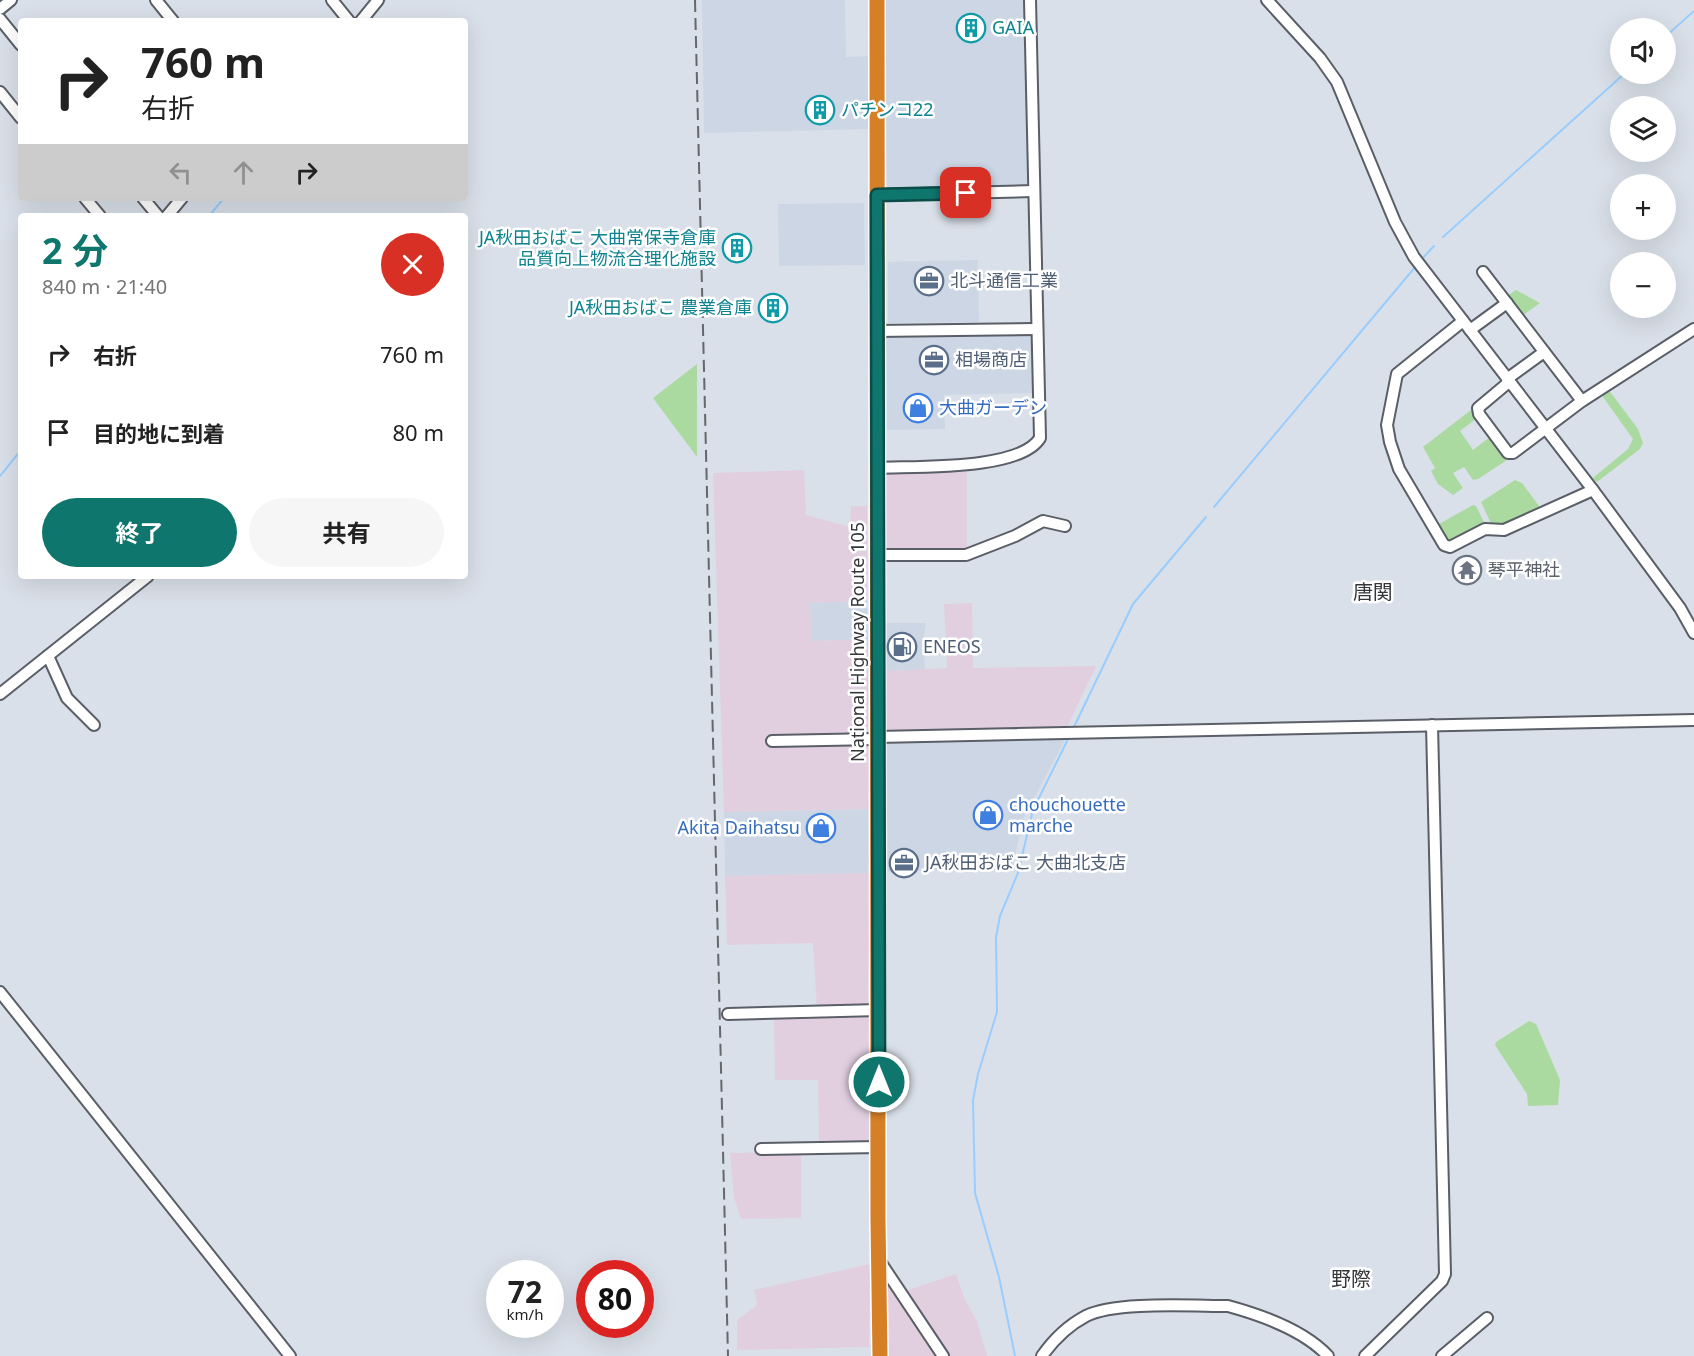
<!DOCTYPE html>
<html lang="ja">
<head>
<meta charset="utf-8">
<style>
	:root { --surface:#fff; --page:#f6f6f6; --text:#222; --muted:#767676; --accent:#0f766e }
	body { margin:0; font-family:"Noto Sans","Noto Sans JP",sans-serif; background:var(--page); color:var(--text); height:100vh; display:flex; flex-direction:column; font-size:22px; white-space:nowrap }
	* { box-sizing:border-box; margin:0 }
	p { font-size:20px; color:var(--muted) }
	.icon { flex:none; width:33px; height:33px; fill:none; stroke:currentColor; stroke-width:2; stroke-linecap:round; stroke-linejoin:round }
	.map { position:relative; flex:1; overflow:hidden }
	.sheet { position:absolute; left:18px; top:213px; width:450px; height:366px; display:flex; flex-direction:column; background:var(--surface); border-radius:6px; box-shadow:0 6px 24px #0002 }
	.sheet>* { flex:none }
	.banner { position:absolute; left:18px; top:18px; width:450px; height:183px; border-radius:6px; box-shadow:0 6px 24px #0002; background:#fff; color:var(--text); overflow:hidden }
	.fabs { position:absolute; left:1610px; top:18px; display:grid; gap:12px }
	.fabs a { display:grid; place-items:center; width:66px; height:66px; border-radius:50%; background:var(--surface); box-shadow:0 6px 24px #0002; font-size:30px }
	.speed { position:absolute; left:486px; top:1260px; display:flex; gap:12px; font-size:30px; font-weight:700; text-align:center }
	.speed>* { display:grid; place-content:center; width:78px; height:78px; border-radius:50%; background:var(--surface); box-shadow:0 6px 24px #0002; line-height:1 }
	.speed small { font-size:15px; font-weight:400 }
	.speed .limit { border:9px solid #d22; background:#fff; color:#111 }
	.pin { position:absolute; display:grid; place-items:center; width:51px; height:51px; color:#fff; margin:-26px; border-radius:12px; box-shadow:0 3px 9px #0006 }
	.me { position:absolute; width:66px; margin:-33px; rotate:0deg; stroke-linejoin:round; filter:drop-shadow(0 0 4px #0008) }
	.turn { display:flex; align-items:center; gap:21px; height:126px; padding:0 24px; font-size:27px }
	.turn .icon { width:78px; height:78px; stroke-width:2.5 }
	.turn b { display:block; font-size:42px; line-height:51px }
	.lanes { display:flex; align-items:center; height:57px; padding:0 24px; background:#0003; justify-content:center; gap:30px; direction:ltr }
	.lanes .off { opacity:.35 }
	.round { display:grid; place-items:center; flex:none; width:63px; height:63px; border-radius:32px; background:var(--page) }
	.summary { display:flex; align-items:center; justify-content:space-between; height:102px; padding:0 24px }
	h1 { font-size:36px; font-weight:700; line-height:45px; color:var(--accent) }
	.cta { display:flex; gap:12px; margin-top:auto; padding:12px 24px }
	.cta a { flex:1; height:69px; border-radius:36px; background:var(--accent); color:#fff; font-size:24px; font-weight:700; line-height:69px; text-align:center }
	.cta a+a { background:var(--page); color:var(--text) }
	ul { padding:0; list-style:none }
	li { display:flex; align-items:center; gap:18px; height:78px; padding:0 24px }
	li div { flex:1 }
	li b { display:block; font-size:22px }
	li em { font-style:normal }
	.map>svg:first-child { display:block }
</style>
</head>
<body>
<div class="map">
<svg width="1694" height="1356" viewBox="0 0 1694 1356">
	<rect width="100%" height="100%" fill="#dae0e9"/>
	<g fill="#ccd6e5">
		<polygon points="702,0 845,0 846,57 870,56 871,129 704,133"/>
		<polygon points="883,0 1025,0 1028,187 887,190"/>
		<polygon points="864,203 865,265 779,266 778,204"/>
		<polygon points="978,260 979,322 888,323 888,262"/>
		<polygon points="1031,332 1033,393 944,395 945,429 887,430 886,336"/>
		<polygon points="867,601 868,639 811,641 810,602"/>
		<polygon points="885,623 926,623 923,641 925,670 886,671"/>
		<polygon points="1066,738 1024,817 1012,868 888,872 886,742"/>
		<polygon points="870,809 870,873 725,876 724,812"/>
	</g>
	<g fill="#e1cfe0">
		<polygon points="967,466 967,551 885,552 885,467"/>
		<polygon points="804,470 806,515 850,527 851,506 867,506 867,601 810,603 812,641 868,639 870,809 724,812 713,473"/>
		<polygon points="972,603 973,668 1096,666 1066,729 885,735 886,671 947,668 944,604"/>
		<polygon points="870,873 868,1007 817,1009 813,943 727,945 725,876"/>
		<polygon points="869,1015 869,1143 819,1145 818,1080 775,1080 774,1016"/>
		<polygon points="801,1152 801,1218 741,1219 734,1198 730,1153"/>
		<polygon points="870,1264 869,1347 737,1350 737,1320 756,1306 757,1301 754,1290"/>
		<polygon points="956,1274 965,1300 977,1321 987,1356 946,1356 905,1291"/>
		<polygon points="887,1275 939,1356 886,1356"/>
	</g>
	<g fill="#abdaa1">
		<polygon points="1516,290 1540,303 1522,316 1507,296"/>
		<polygon points="697,364 697,457 653,398"/>
		<polygon points="1608,389 1638,429 1643,443 1640,449 1597,482 1593,479 1594,477 1628,449 1633,439 1603,397 1602,391"/>
		<polygon points="1471,410 1477,418 1460,431 1473,450 1490,437 1507,460 1478,479 1473,480 1464,467 1453,473 1463,488 1453,495 1438,484 1431,471 1435,468 1423,447"/>
		<polygon points="1515,480 1522,483 1542,510 1504,526 1492,526 1481,502"/>
		<polygon points="1473,505 1476,506 1485,524 1454,542 1444,539 1439,524"/>
		<polygon points="1529,1021 1536,1024 1560,1080 1558,1105 1528,1106 1527,1094 1495,1045 1496,1042"/>
	</g>
	<g fill="none" stroke-linecap="round" stroke-linejoin="round">
		<g stroke="#99cdfd" stroke-width="2">
			<polyline points="368,21 385,0"/>
			<polyline points="1665,37 1694,11"/>
			<polyline points="209,216 224,198"/>
			<polyline points="1443,237 1624,74"/>
			<polyline points="1422,259 1434,246"/>
			<polyline points="0,476 21,450"/>
			<polyline points="1214,507 1416,266"/>
			<polyline points="1073,729 1133,604 1206,517"/>
			<polyline points="1015,1356 999,1277 975,1193 973,1100 978,1074 997,1012 996,937 1000,916 1018,873 1033,810 1069,737"/>
		</g>
		<g stroke="#5a5e66" stroke-width="14">
			<g id="minor">
				<polyline points="156,0 173,21"/>
				<polyline points="332,0 349,21"/>
				<polyline points="1267,0 1320,58 1337,82 1395,222 1414,257 1593,490 1680,608 1694,633"/>
				<polyline points="0,9 11,0"/>
				<polyline points="0,19 21,45"/>
				<polyline points="361,21 378,0"/>
				<polyline points="0,92 21,118"/>
				<polyline points="877,195 1033,191"/>
				<polyline points="85,198 100,216"/>
				<polyline points="143,198 158,216"/>
				<polyline points="167,216 182,198"/>
				<polyline points="1483,272 1582,401"/>
				<polyline points="1463,321 1397,374 1387,425 1390,442 1399,469 1444,545 1450,547 1485,529 1504,530 1593,490"/>
				<polyline points="1470,330 1507,303"/>
				<polyline points="876,331 1037,329"/>
				<polyline points="1507,379 1544,352"/>
				<polyline points="1509,382 1478,408 1479,414 1508,453 1513,453 1582,401 1694,329"/>
				<path d="M877,468C914,466 1020,471 1040,438L1030,0"/>
				<polyline points="878,555 966,555 1015,536 1043,521 1065,526"/>
				<polyline points="48,656 67,698 94,725"/>
				<polyline points="0,694 148,576"/>
				<polyline points="877,737 1694,720"/>
				<polyline points="772,741 877,739"/>
				<polyline points="0,992 290,1356"/>
				<polyline points="728,1014 879,1010"/>
				<polyline points="761,1149 879,1147"/>
				<polyline points="879,1260 943,1356"/>
				<path d="M1042,1356C1054,1339 1067,1326 1086,1316C1114,1301 1193,1306 1228,1306C1261,1315 1304,1330 1328,1356"/>
				<polyline points="1365,1356 1442,1281 1445,1274 1432,725"/>
				<polyline points="1442,1356 1487,1318"/>
			</g>
		</g>
		<g stroke="#fff" stroke-width="18">
			<polyline id="highway" points="877,0 878,1220 880,1356"/>
		</g>
		<use href="#minor" stroke="#fff" stroke-width="10"/>
		<use href="#highway" stroke="#d57f27" stroke-width="15"/>
		<polyline stroke="#64676c" stroke-width="2" stroke-dasharray="12 6" stroke-linecap="butt" points="695,0 728,1356"/>
	</g>
	<g fill="none" stroke-linecap="round" stroke-linejoin="round">
		<g stroke="#0a4d48" stroke-width="15">
			<polyline id="route" points="879,1082 877,195 966,193"/>
		</g>
		<use href="#route" stroke="#0f766e" stroke-width="10"/>
	</g>
	<defs>
		<g id="building-ring" transform="scale(1.5)"><circle r="9.5" fill="#fff" stroke="#0f9aa8" stroke-width="1.5"/><path d="M-4-6H4V6H1V3H-1V6H-4ZM-2.5-4.3h1.7v1.8h-1.7ZM.8-4.3h1.7v1.8H.8ZM-2.5-1h1.7V.8h-1.7ZM.8-1h1.7V.8H.8Z" fill="#0f9aa8"/></g>
		<g id="office-ring" transform="scale(1.5)"><circle r="9.5" fill="#fff" stroke="#5c6f8a" stroke-width="1.5"/><path d="M-6-3h4V-5.5h4V-3h4V5H-6ZM-1-4.5V-3h2v-1.5ZM-6 0V1H6V0Z" fill="#5c6f8a"/></g>
		<g id="shop-ring" transform="scale(1.5)"><circle r="9.5" fill="#fff" stroke="#3f7fe0" stroke-width="1.5"/><path d="M-5-2.5h2.3a2.7 3.5 0 0 1 5.4 0H5L5.5 6h-11ZM-1.5-2.5h3a1.5 2.3 0 0 0-3 0Z" fill="#3f7fe0"/></g>
		<g id="temple-ring" transform="scale(1.5)"><circle r="9.5" fill="#fff" stroke="#6b7280" stroke-width="1.5"/><path d="M0-6L5-2H3V0L6.5 2.5H4V6H1.5V3h-3V6H-4V2.5H-6.5L-3 0V-2H-5Z" fill="#6b7280"/></g>
		<g id="fuel-ring" transform="scale(1.5)"><circle r="9.5" fill="#fff" stroke="#5c6f8a" stroke-width="1.5"/><path d="M-5.5-6h7V0h2V4h1.3V-2.5L3-4.5l.8-.8L6-3V5H2.5V1h-1V6h-7ZM-4.2-4.7v3.2H.2V-4.7Z" fill="#5c6f8a"/></g>
	</defs>
	<g fill-rule="evenodd">
		<use href="#building-ring" x="971" y="28"/>
		<use href="#building-ring" x="820" y="110"/>
		<use href="#building-ring" x="737" y="248"/>
		<use href="#office-ring" x="929" y="281"/>
		<use href="#building-ring" x="773" y="308"/>
		<use href="#office-ring" x="934" y="360"/>
		<use href="#shop-ring" x="918" y="408"/>
		<use href="#temple-ring" x="1467" y="570"/>
		<use href="#fuel-ring" x="902" y="647"/>
		<use href="#shop-ring" x="988" y="815"/>
		<use href="#shop-ring" x="821" y="828"/>
		<use href="#office-ring" x="904" y="863"/>
	</g>
	<g text-anchor="middle" stroke-width="5" stroke-linejoin="round" paint-order="stroke">
		<g font-size="18" fill="#0d838f" stroke="#fff" text-anchor="start">
			<text x="992" y="34">GAIA</text>
			<text x="841" y="116">パチンコ22</text>
			<text x="716" y="244" text-anchor="end">JA秋田おばこ 大曲常保寺倉庫<tspan x="716" dy="21">品質向上物流合理化施設</tspan></text>
			<text x="752" y="314" text-anchor="end">JA秋田おばこ 農業倉庫</text>
		</g>
		<g font-size="18" fill="#4e5e75" stroke="#fff" text-anchor="start">
			<text x="950" y="287">北斗通信工業</text>
			<text x="955" y="366">相場商店</text>
			<text x="923" y="653">ENEOS</text>
			<text x="925" y="869">JA秋田おばこ 大曲北支店</text>
		</g>
		<g font-size="18" fill="#366cbe" stroke="#fff" text-anchor="start">
			<text x="939" y="414">大曲ガーデン</text>
			<text x="1009" y="811">chouchouette<tspan x="1009" dy="21">marche</tspan></text>
			<text x="800" y="834" text-anchor="end">Akita Daihatsu</text>
		</g>
		<g font-size="18" fill="#5b616d" stroke="#fff" text-anchor="start">
			<text x="1488" y="576">琴平神社</text>
		</g>
		<g font-size="18" fill="#34363a" stroke="#fff">
			<text transform="translate(858 642) rotate(-90)" y="6">National Highway Route 105</text>
		</g>
		<g font-size="20" fill="#34363a" stroke="#fff">
			<text x="1373" y="599">唐関</text>
			<text x="1351" y="1286">野際</text>
		</g>
	</g>
</svg>
<div class="fabs">
<a><svg class="icon" aria-label="sound" viewBox="0 0 24 24"><path d="M4 9h4l5-4v14l-5-4H4zM17 9q2 3 0 6"/></svg></a>
<a><svg class="icon" aria-label="layers" viewBox="0 0 24 24"><path d="M12 4l9 5-9 5-9-5zM3 14l9 5 9-5"/></svg></a>
<a>+</a>
<a>−</a>
</div>
<div class="speed"><div>72<small>km/h</small></div><div class="limit">80</div></div>
<div class="pin" style="left:966px;top:193px;background:#d93025"><svg class="icon" aria-label="arrive" viewBox="0 0 24 24"><path d="M6 21V4h12l-3 4 3 4H6"/></svg></div>
<svg class="me" style="left:879px;top:1082px" viewBox="-20 -20 40 40"><circle r="17" fill="#0f766e" stroke="#fff" stroke-width="3"/><path d="M0-11L8 9 0 5-8 9z" fill="#fff"/></svg>
<div class="banner">
<div class="turn"><svg class="icon" aria-label="right" viewBox="0 0 24 24"><path d="M7 20v-9h11M14 6l5 5-5 5"/></svg><div><b>760 m</b>右折</div></div>
<div class="lanes"><svg class="icon off" aria-label="left" viewBox="0 0 24 24"><path d="M17 20v-9H6M10 6l-5 5 5 5"/></svg><svg class="icon off" aria-label="ahead" viewBox="0 0 24 24"><path d="M12 20V5M6 11l6-6 6 6"/></svg><svg class="icon" aria-label="right" viewBox="0 0 24 24"><path d="M7 20v-9h11M14 6l5 5-5 5"/></svg></div>
</div>
<section class="sheet">
<div class="summary"><div><h1>2 分</h1><p>840 m · 21:40</p></div><a class="round" style="background:#d93025;color:#fff"><svg class="icon" aria-label="close" viewBox="0 0 24 24"><path d="M6 6l12 12M18 6L6 18"/></svg></a></div>
<ul>
<li><svg class="icon" aria-label="right" viewBox="0 0 24 24"><path d="M7 20v-9h11M14 6l5 5-5 5"/></svg><div><b>右折</b></div><em>760 m</em></li>
<li><svg class="icon" aria-label="arrive" viewBox="0 0 24 24"><path d="M6 21V4h12l-3 4 3 4H6"/></svg><div><b>目的地に到着</b></div><em>80 m</em></li>
</ul>
<div class="cta"><a>終了</a><a>共有</a></div>
</section>
</div>
</body>
</html>
